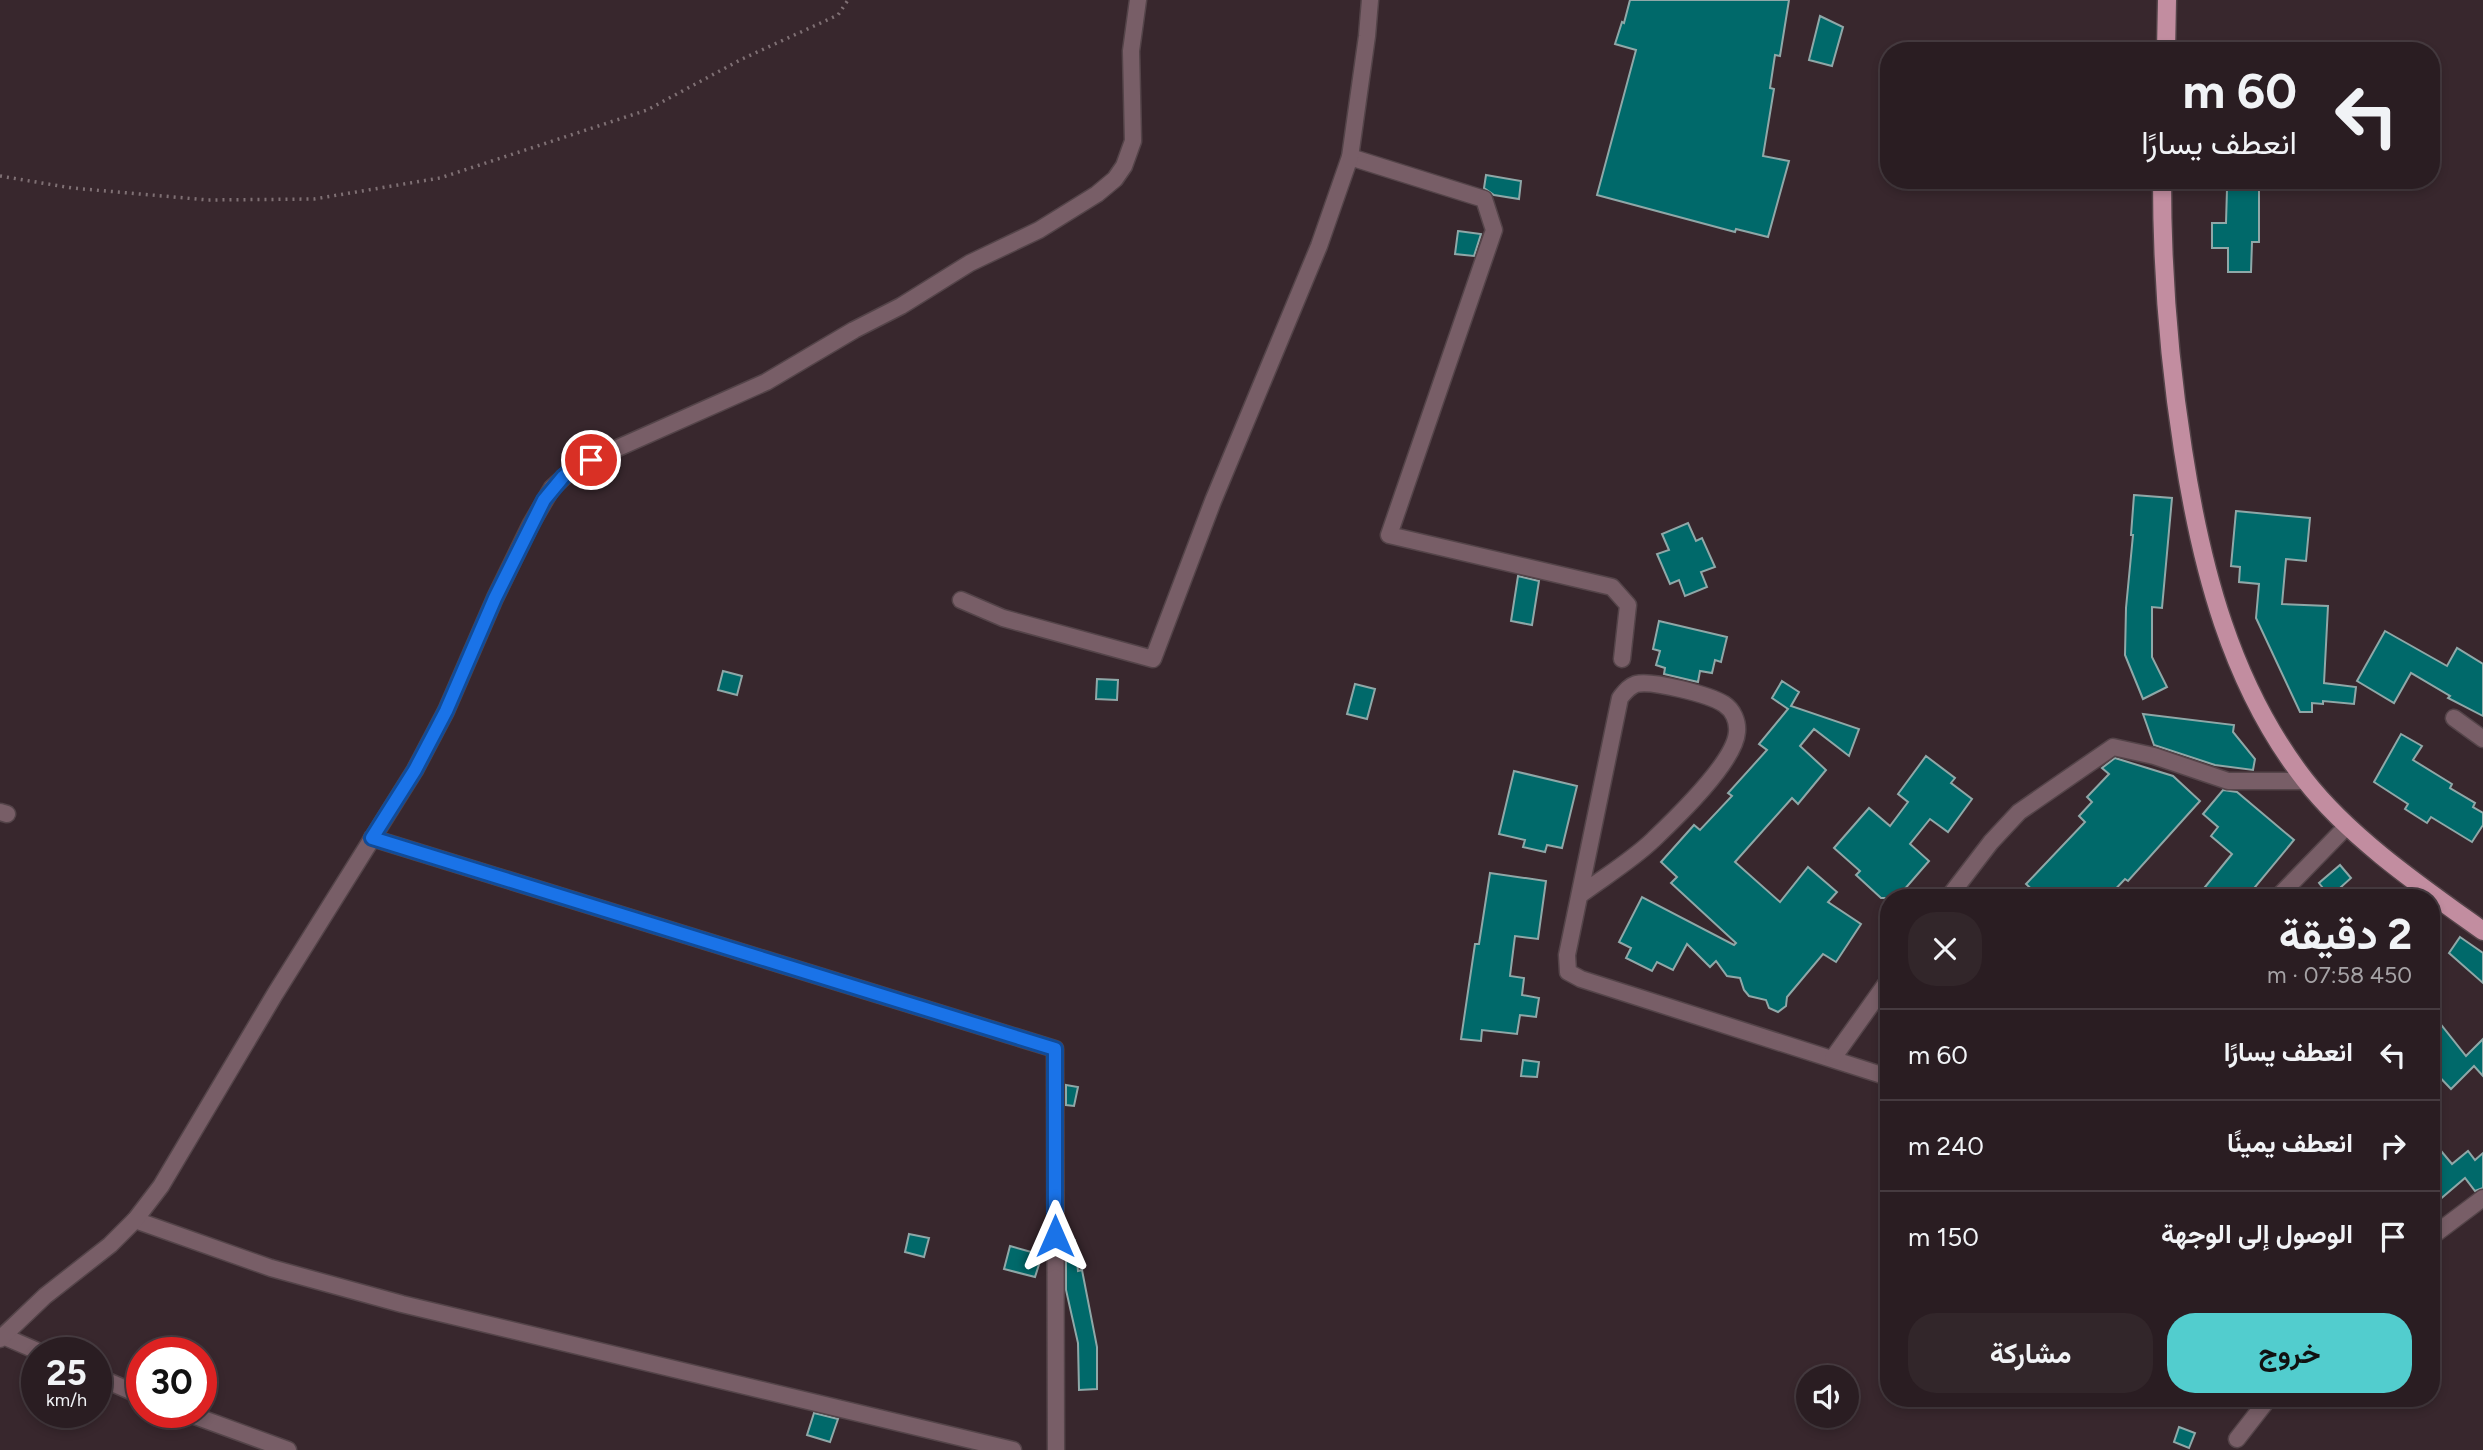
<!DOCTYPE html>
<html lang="ar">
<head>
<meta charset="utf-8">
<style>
	:root { --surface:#2a1d22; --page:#32262a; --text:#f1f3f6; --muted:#a5a2a5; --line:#463b40; --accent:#52cdce }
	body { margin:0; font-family:Figtree,Vazirmatn,sans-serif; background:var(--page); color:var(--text); direction:rtl; height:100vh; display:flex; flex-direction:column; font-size:26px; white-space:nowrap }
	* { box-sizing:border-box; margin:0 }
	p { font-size:23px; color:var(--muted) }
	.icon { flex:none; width:38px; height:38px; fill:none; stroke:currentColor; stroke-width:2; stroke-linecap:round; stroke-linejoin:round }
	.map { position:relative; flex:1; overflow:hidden; direction:ltr }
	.panel { position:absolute; left:1880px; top:889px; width:560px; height:518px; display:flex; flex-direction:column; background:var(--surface); border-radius:28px; box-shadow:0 4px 10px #0003,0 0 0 2px var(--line); direction:rtl }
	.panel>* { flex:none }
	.banner { position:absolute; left:1880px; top:42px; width:560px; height:147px; border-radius:28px; box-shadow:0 4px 10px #0003,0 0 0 2px var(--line); direction:rtl; background:#2a1d22; color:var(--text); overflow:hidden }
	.fabs { position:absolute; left:1796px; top:1365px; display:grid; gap:14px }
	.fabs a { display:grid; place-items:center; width:63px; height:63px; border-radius:50%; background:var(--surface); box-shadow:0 4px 10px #0003,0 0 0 2px var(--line); font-size:35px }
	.speed { position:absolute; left:21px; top:1337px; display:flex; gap:14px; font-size:35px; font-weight:700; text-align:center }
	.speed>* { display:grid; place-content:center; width:91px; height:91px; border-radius:50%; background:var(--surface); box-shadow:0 4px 10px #0003,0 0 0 2px var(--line); line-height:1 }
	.speed small { font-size:18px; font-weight:400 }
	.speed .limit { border:10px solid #d22; background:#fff; color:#111 }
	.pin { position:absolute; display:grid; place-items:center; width:60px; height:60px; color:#fff; margin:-30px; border:4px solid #fff; border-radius:50%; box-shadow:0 2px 7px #0007 }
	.me { position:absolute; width:77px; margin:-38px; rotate:0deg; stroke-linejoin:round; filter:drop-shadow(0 0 5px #0008) }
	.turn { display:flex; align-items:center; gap:24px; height:147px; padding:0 28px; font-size:32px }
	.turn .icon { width:91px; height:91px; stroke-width:2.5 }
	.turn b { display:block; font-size:49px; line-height:60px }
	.round { display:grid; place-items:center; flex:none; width:74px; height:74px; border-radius:28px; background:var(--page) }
	.headline { display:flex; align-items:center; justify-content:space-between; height:119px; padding:0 28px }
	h1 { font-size:42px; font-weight:700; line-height:52px }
	.primary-button { display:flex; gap:14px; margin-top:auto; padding:14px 28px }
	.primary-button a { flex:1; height:80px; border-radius:28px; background:var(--accent); color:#111; font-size:28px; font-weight:700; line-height:80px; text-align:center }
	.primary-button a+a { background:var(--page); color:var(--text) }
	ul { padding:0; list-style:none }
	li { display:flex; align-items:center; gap:21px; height:91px; padding:0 28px; border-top:2px solid var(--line) }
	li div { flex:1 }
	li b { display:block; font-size:26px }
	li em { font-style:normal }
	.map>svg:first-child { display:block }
</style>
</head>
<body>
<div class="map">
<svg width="2483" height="1450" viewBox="0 0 2483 1450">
	<rect width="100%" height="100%" fill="#38272d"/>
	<g fill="#00696a" stroke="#8fa8a8" stroke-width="2">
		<polygon points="1630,0 1789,0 1780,56 1775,55 1770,88 1774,89 1763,156 1789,161 1768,237 1736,229 1735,232 1597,195 1636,50 1615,44 1622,22 1624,23"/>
		<polygon points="1820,16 1843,27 1832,66 1809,60"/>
		<polygon points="1486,175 1521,181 1519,199 1494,195 1484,188"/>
		<polygon points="2227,189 2259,189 2259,242 2252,242 2251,272 2228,272 2228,248 2212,248 2212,223 2226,223"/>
		<polygon points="1458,231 1481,234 1474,256 1455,254"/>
		<polygon points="2134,495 2172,498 2162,608 2152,607 2152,657 2167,687 2143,699 2125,655 2126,608 2133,535 2131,535"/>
		<polygon points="2236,511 2310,518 2306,561 2286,559 2282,604 2328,606 2324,683 2356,687 2354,704 2323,701 2323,704 2312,703 2312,712 2300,712 2256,618 2259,584 2239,582 2240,567 2231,566"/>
		<polygon points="1688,523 1696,541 1702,538 1715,567 1701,572 1707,587 1685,596 1679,580 1670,584 1657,554 1669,550 1662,534"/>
		<polygon points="1518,576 1539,581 1532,625 1511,621"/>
		<polygon points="1659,621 1727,637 1721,662 1715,660 1712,673 1700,671 1698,682 1664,674 1665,668 1656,665 1660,651 1653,649"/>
		<polygon points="2385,631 2447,666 2457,648 2483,664 2483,716 2448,698 2450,696 2411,673 2394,703 2357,681"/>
		<polygon points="723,671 742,676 737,695 718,690"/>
		<polygon points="1097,679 1118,680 1117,700 1096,699"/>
		<polygon points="1782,681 1799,692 1791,706 1859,729 1849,756 1814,729 1800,746 1826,770 1798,804 1792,798 1735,862 1780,902 1808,867 1837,892 1828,902 1861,924 1836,962 1823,954 1787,997 1786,1006 1778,1012 1769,1008 1766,1000 1749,996 1744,990 1740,978 1727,976 1716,961 1710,967 1687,944 1673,970 1657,962 1652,971 1626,958 1631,948 1619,942 1642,897 1734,945 1736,943 1671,883 1677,877 1661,862 1694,825 1700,830 1732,796 1728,793 1767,750 1759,744 1788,709 1772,698"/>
		<polygon points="1355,684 1375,689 1367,719 1347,714"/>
		<polygon points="2143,714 2234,725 2233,732 2255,759 2253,770 2215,765 2154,745"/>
		<polygon points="2401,734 2422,746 2413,760 2452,784 2450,788 2475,803 2473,807 2483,813 2483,825 2472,842 2431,817 2427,823 2405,809 2408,804 2374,782"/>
		<polygon points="1926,756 1955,778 1951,783 1972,799 1948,832 1930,819 1910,844 1929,861 1897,898 1881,898 1856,875 1860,871 1834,848 1869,808 1890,826 1908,802 1898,794"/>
		<polygon points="2115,758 2173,776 2200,801 2128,881 2125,879 2107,898 2041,898 2026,884 2085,822 2079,816 2092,802 2087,797 2109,774 2102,768"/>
		<polygon points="1514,771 1577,786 1562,848 1547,845 1545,852 1523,847 1525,840 1499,834"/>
		<polygon points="2223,790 2237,792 2294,840 2246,898 2196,898 2232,854 2211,836 2218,827 2203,814"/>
		<polygon points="2340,865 2351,878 2330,897 2319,883"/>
		<polygon points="1490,873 1546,881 1538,939 1515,936 1510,976 1524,978 1522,995 1539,998 1536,1017 1520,1015 1517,1034 1482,1030 1481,1041 1461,1039 1475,944 1479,944"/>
		<polygon points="2460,937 2483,953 2483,983 2449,953"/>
		<polygon points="2431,1012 2466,1056 2483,1039 2483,1076 2474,1066 2451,1089 2431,1068"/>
		<polygon points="1523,1060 1539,1062 1537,1077 1521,1076"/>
		<polygon points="1066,1085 1078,1087 1074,1106 1066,1105"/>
		<polygon points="2431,1139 2452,1164 2468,1151 2475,1160 2483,1153 2483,1188 2475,1191 2465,1178 2431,1207"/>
		<polygon points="909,1234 929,1238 924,1257 905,1252"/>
		<polygon points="1075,1240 1078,1271 1082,1270 1097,1347 1097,1389 1079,1390 1078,1343 1066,1290 1066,1241"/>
		<polygon points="1010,1246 1042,1255 1035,1277 1004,1269"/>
		<polygon points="814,1413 838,1419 830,1442 807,1435"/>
		<polygon points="2179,1427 2195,1433 2189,1448 2174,1442"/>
	</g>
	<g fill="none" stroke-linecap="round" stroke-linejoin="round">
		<g stroke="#544449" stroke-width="19">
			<g id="street">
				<polyline points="1350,157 1484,199 1494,230 1389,535 1612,587 1628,605 1622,659"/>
				<polyline points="961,600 1003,618 1153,659 1213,501 1319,246 1350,157 1367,36 1370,0"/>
				<polyline points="2454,718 2483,739"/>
				<polyline points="0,812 7,814"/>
				<polyline points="372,838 1055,1049 1056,1450"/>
				<path d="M1580,895C1604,877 1631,861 1653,840C1675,819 1735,762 1737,732C1738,721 1733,710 1724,704C1710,695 1653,680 1636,684C1628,687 1625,692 1620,698L1567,955L1568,972L1581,979L1888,1077"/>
				<polyline points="1948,898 1991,842 2019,812 2113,747 2154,756 2228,781 2305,781"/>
				<polyline points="2277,898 2347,826"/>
				<polyline points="1833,1058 1888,981"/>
				<polyline points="135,1220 271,1268 402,1304 1013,1450"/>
				<polyline points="2431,1237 2483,1198"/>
				<polyline points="3,1336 42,1353"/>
				<polyline points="0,1339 45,1296 110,1245 135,1220 161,1186 275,994 415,770 446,711 495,598 531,524 552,488 575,467 766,382 854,330 901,306 970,263 1039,230 1097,194 1115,179 1124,166 1133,141 1131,51 1138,0"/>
				<polyline points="96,1376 142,1396"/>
				<polyline points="184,1412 288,1450"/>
				<polyline points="2237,1439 2269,1398"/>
			</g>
		</g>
		<g stroke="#544449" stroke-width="21">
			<g id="primary">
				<polyline points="2166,51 2167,0"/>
				<path d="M2162,180C2162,270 2169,361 2183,450C2201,567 2231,685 2305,780C2350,838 2423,888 2483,931"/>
			</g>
		</g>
		<polyline stroke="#7f7074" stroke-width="3.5" stroke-dasharray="2 5" stroke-linecap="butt" points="0,176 72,188 208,200 314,199 440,178 647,110 742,59 838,15 848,0"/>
		<use href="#street" stroke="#785e67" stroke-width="16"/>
		<use href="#primary" stroke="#c28da0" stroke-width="18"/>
	</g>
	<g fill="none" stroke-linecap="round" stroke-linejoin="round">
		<g stroke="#114b97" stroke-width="18">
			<polyline id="route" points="591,460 575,467 563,477 544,500 495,598 446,711 415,770 372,838 1055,1049 1055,1236"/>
		</g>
		<use href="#route" stroke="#1a73e8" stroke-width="12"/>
	</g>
</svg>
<div class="fabs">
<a><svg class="icon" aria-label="sound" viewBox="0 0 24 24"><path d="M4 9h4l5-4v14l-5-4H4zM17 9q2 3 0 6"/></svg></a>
</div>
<div class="speed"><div>25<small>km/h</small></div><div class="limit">30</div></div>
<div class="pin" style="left:591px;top:460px;background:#d93025"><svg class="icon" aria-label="arrive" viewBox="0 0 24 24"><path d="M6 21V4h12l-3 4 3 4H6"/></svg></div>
<svg class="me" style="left:1055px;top:1236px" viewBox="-20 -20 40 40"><path d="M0-17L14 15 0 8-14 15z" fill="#1a73e8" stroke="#fff" stroke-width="4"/></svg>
<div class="banner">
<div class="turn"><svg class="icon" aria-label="left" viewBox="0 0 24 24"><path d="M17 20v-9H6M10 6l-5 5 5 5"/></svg><div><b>60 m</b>انعطف يسارًا</div></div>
</div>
<section class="panel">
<div class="headline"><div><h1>2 دقيقة</h1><p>450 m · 07:58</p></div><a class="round"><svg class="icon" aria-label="close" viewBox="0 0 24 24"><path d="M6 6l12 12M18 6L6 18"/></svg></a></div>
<ul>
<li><svg class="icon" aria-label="left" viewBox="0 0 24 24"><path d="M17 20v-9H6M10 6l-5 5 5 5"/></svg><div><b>انعطف يسارًا</b></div><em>60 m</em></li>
<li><svg class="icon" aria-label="right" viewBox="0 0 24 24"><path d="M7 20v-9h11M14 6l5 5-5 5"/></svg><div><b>انعطف يمينًا</b></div><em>240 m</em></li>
<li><svg class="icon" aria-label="arrive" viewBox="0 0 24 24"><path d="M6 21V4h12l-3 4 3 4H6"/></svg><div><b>الوصول إلى الوجهة</b></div><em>150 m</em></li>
</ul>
<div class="primary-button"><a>خروج</a><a>مشاركة</a></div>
</section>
</div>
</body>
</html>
